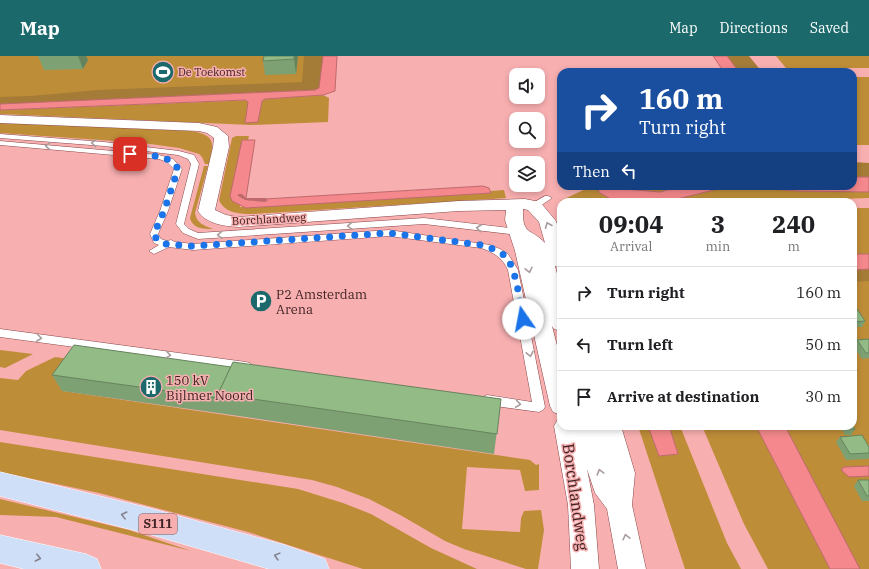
<!DOCTYPE html>
<html lang="en">
<head>
<meta charset="utf-8">
<style>
	:root { --surface:#fff; --page:#f6f6f6; --text:#202124; --muted:#757577; --line:#e0e0e0; --accent:#1b696b }
	body { margin:0; font-family:"IBM Plex Serif",serif; background:var(--page); color:var(--text); height:100vh; display:flex; flex-direction:column; font-size:15px; white-space:nowrap }
	* { box-sizing:border-box; margin:0 }
	p { font-size:13px; color:var(--muted) }
	.icon { flex:none; width:22px; height:22px; fill:none; stroke:currentColor; stroke-width:2; stroke-linecap:round; stroke-linejoin:round }
	.map { position:relative; flex:1; overflow:hidden }
	.sheet { position:absolute; left:557px; top:142px; width:300px; height:232px; display:flex; flex-direction:column; background:var(--surface); border-radius:12px; box-shadow:0 2px 6px #0003 }
	.sheet>* { flex:none }
	.hud { position:absolute; left:557px; top:12px; width:300px; height:122px; border-radius:12px; box-shadow:0 2px 6px #0003; background:#1a4fa0; color:#fff; overflow:hidden }
	.fabs { position:absolute; left:509px; top:12px; display:grid; gap:8px }
	.fabs a { display:grid; place-items:center; width:36px; height:36px; border-radius:8px; background:var(--surface); box-shadow:0 2px 6px #0003; font-size:20px }
	.pin { position:absolute; display:grid; place-items:center; width:34px; height:34px; color:#fff; margin:-17px; border-radius:8px; box-shadow:0 2px 6px #0006 }
	.me { position:absolute; width:44px; margin:-22px; rotate:348deg; stroke-linejoin:round; filter:drop-shadow(0 0 3px #0008) }
	.turn { display:flex; align-items:center; gap:14px; height:84px; padding:0 16px; font-size:18px }
	.turn .icon { width:52px; height:52px; stroke-width:2.5 }
	.turn b { display:block; font-size:28px; line-height:34px }
	.then { display:flex; align-items:center; height:38px; padding:0 16px; background:#0003; gap:8px; font-size:15px }
	.eta { display:flex; justify-content:space-evenly; align-items:center; height:68px; text-align:center }
	.eta b { font-size:24px; font-weight:700; line-height:28px }
	ul { padding:0; list-style:none }
	li { display:flex; align-items:center; gap:12px; height:52px; padding:0 16px; border-top:1px solid var(--line) }
	li div { flex:1 }
	li b { display:block; font-size:15px }
	li em { font-style:normal }
	header { display:flex; align-items:center; gap:24px; box-sizing:border-box; height:56px; padding:0 20px; background:var(--accent); color:#fff }
	header strong { font-size:19px }
	nav { display:flex; gap:22px; margin-inline-start:auto; font-size:14px }
	.map>svg:first-child { display:block }
</style>
</head>
<body>
<header>
<strong>Map</strong>
<nav><a>Map</a><a>Directions</a><a>Saved</a></nav>
</header>
<div class="map">
<svg width="869" height="513" viewBox="0 0 869 513">
	<rect width="100%" height="100%" fill="#f8afb0"/>
	<g fill="#be8d38">
		<polygon points="0,0 327,0 324,32 0,49"/>
		<polygon points="776,0 869,0 869,12 786,12"/>
		<rect x="853" y="21" width="16" height="68"/>
		<polygon points="323,39 329,42 328,66 251,69 0,58 0,54 255,44"/>
		<path d="M0,67L191,75C216,79 214,87 209,108H205L202,101L199,98L179,92L143,87L0,77Z"/>
		<path d="M236,80H249L248,84H242L240,151L491,137V135L504,134L506,142L253,158C241,158 225,158 219,144L232,82Z"/>
		<path d="M204,110H208L195,157C197,169 207,170 213,173C204,173 193,173 190,162Z"/>
		<polygon points="592,130 679,130 660,136 601,131 598,134 600,137 609,142 609,146 560,145"/>
		<polygon points="738,131 798,135 869,136 869,142 737,146 665,146 722,132"/>
		<rect x="853" y="152" width="16" height="46"/>
		<polygon points="869,199 869,513 847,513 774,370 853,370 853,200"/>
		<polygon points="0,294 33,298 5,312 0,311"/>
		<polygon points="55,301 83,305 63,335 530,404 536,409 539,408 539,434 525,435 520,414 467,411 462,473 520,476 521,462 524,455 541,454 544,474 538,513 526,513 464,493 445,485 402,460 369,443 337,431 312,424 0,374 0,322 18,324 26,315"/>
		<polygon points="638,370 648,370 659,400 678,398 669,370 680,370 727,487 741,513 685,513"/>
		<polygon points="702,370 756,370 830,513 768,513 744,468"/>
		<polygon points="0,386 298,433 343,447 371,458 431,492 477,513 363,513 248,476 99,437 0,416"/>
		<polygon points="0,443 129,474 191,495 56,461 0,459"/>
	</g>
	<g fill="#a47b37">
		<polygon points="304,0 323,0 319,32 316,34 0,48 0,41 31,40 98,34 302,26"/>
		<polygon points="727,0 749,0 762,16 739,16"/>
		<polygon points="853,106 869,107 869,121 853,121"/>
		<polygon points="869,213 869,225 853,226 853,214"/>
	</g>
	<g fill="#f4888c" stroke="#be6a6d">
		<polygon points="323,0 337,0 335,35 323,39 265,43 262,45 258,66 245,67 248,46 245,44 0,54 0,48 315,34 319,32"/>
		<polygon points="713,0 727,0 739,16 724,16"/>
		<polygon points="242,84 255,84 246,142 248,144 483,130 489,132 491,137 246,152 232,145 230,140"/>
		<polygon points="853,121 869,121 869,136 798,135 738,131 722,132 665,146 609,146 609,142 600,137 598,134 601,131 660,136 680,130 853,130"/>
		<polygon points="853,198 869,198 869,213 853,214"/>
		<polygon points="648,370 669,370 678,398 659,400"/>
		<polygon points="756,370 785,370 860,513 830,513"/>
		<polygon points="869,410 869,420 849,421 842,415 842,412 845,411"/>
	</g>
	<g fill="none" stroke-linecap="round" stroke-linejoin="round">
		<polygon fill="#be6a6d" fill-rule="evenodd" points="238,138 242,138 246,142 265,142 268,144 265,146 245,144 238,140"/>
		<g stroke="#87484b" stroke-width="1">
			<g id="lane">
				<polygon points="0,78 104,86 179,95 194,99 199,108 184,168 189,173 198,177 424,162 518,173 522,176 518,179 424,168 198,183 183,177 176,168 191,108 188,103 178,99 104,90 0,82"/>
				<path d="M0,85L159,99L173,103L182,113L168,155L158,178L161,183L167,185L171,184L175,186L193,188L389,174L490,189L500,193L508,198L518,214L545,351L543,354L539,356L487,349L483,347L481,344L483,341L487,339L532,346L508,214C503,202 493,196 481,192L389,180L193,194L169,191L154,198L149,195L159,189L154,187L150,178L160,155L174,113L167,106L159,103L0,89Z"/>
				<polygon points="545,140 548,140 552,142 537,152 531,152 530,150 531,148"/>
				<polygon points="0,273 246,306 250,307 251,310 250,313 246,314 0,281"/>
			</g>
		</g>
		<g stroke="#87484b" stroke-width="1">
			<g id="street">
				<path d="M0,59L199,67L217,71L228,80L229,91L215,154L226,159L238,161L459,145L525,143L540,146L556,165L561,180V212L555,210L561,233V275L554,273L552,270L561,305V359L553,356L550,350L515,195L505,164L506,154L459,155L238,171C224,170 206,168 198,155L213,91L214,82L207,77L199,75L0,67ZM523,153L528,154L539,166L545,187C531,172 522,180 523,153Z"/>
				<polygon points="561,362 561,370 621,370 635,417 632,449 646,513 618,513 607,453 595,437 587,413 594,449 599,513 571,513 568,449 554,370 558,363"/>
			</g>
		</g>
		<g stroke="#fff" stroke-width="1">
			<g id="primary">
				<polygon points="0,416 149,452 285,489 325,503 329,513 269,513 149,478 0,440"/>
				<polygon points="0,479 86,498 97,503 101,513 24,513 0,507"/>
			</g>
		</g>
		<use href="#lane" fill="#fff" fill-rule="evenodd"/>
		<use href="#street" fill="#fff" fill-rule="evenodd"/>
		<use href="#primary" fill="#cedff7" fill-rule="evenodd"/>
	</g>
	<g fill="#7ea173">
		<polygon points="38,0 86,0 88,4 83,13 44,14"/>
		<polygon points="298,0 296,18 265,19 263,5"/>
		<polygon points="853,254 865,265 862,271 853,271"/>
		<polygon points="869,283 869,302 862,303 853,290 857,284"/>
		<polygon points="231,311 501,343 494,398 225,358 62,335 52,319"/>
		<polygon points="840,370 853,370 855,373 851,379 845,379"/>
		<polygon points="840,381 869,391 869,402 868,403 846,404 836,386"/>
		<polygon points="858,424 869,424 869,445 862,445 854,430"/>
	</g>
	<g fill="#67835e">
		<polygon points="78,0 86,0 88,4 83,13"/>
		<polygon points="294,0 298,0 296,18 294,3"/>
	</g>
	<g fill="#93bb86" stroke="#67835e">
		<polygon points="264,0 294,0 294,3 263,5"/>
		<polygon points="857,253 865,265 853,266 853,254"/>
		<polygon points="869,283 869,297 866,297 857,284"/>
		<polygon points="74,289 231,311 218,338 219,342 52,319"/>
		<polygon points="233,306 501,343 497,378 218,338"/>
		<polygon points="848,370 853,370 855,373 850,373"/>
		<polygon points="862,379 869,391 869,397 850,398 840,381"/>
		<polygon points="858,424 869,424 869,440 867,440"/>
	</g>
	<defs><path id="oneway-chevron" d="M-2-3.5L2.5 0L-2 3.5" fill="none" stroke-width="1.6" stroke-linecap="round" stroke-linejoin="round"/></defs>
	<g stroke="#a99c9c">
		<use href="#oneway-chevron" transform="translate(94 87) rotate(-175)"/>
		<use href="#oneway-chevron" transform="translate(48 90) rotate(-176)"/>
		<use href="#oneway-chevron" transform="translate(548 169) rotate(-113)"/>
		<use href="#oneway-chevron" transform="translate(350 170) rotate(176)"/>
		<use href="#oneway-chevron" transform="translate(479 172) rotate(-173)"/>
		<use href="#oneway-chevron" transform="translate(220 179) rotate(176)"/>
		<use href="#oneway-chevron" transform="translate(529 214) rotate(77)"/>
		<use href="#oneway-chevron" transform="translate(39 282) rotate(7)"/>
		<use href="#oneway-chevron" transform="translate(530 298) rotate(78)"/>
		<use href="#oneway-chevron" transform="translate(168 299) rotate(8)"/>
		<use href="#oneway-chevron" transform="translate(518 348) rotate(8)"/>
		<use href="#oneway-chevron" transform="translate(600 416) rotate(-105)"/>
		<use href="#oneway-chevron" transform="translate(626 481) rotate(-103)"/>
	</g>
	<g stroke="#86818e">
		<use href="#oneway-chevron" transform="translate(124 459) rotate(-166)"/>
		<use href="#oneway-chevron" transform="translate(277 500) rotate(-165)"/>
		<use href="#oneway-chevron" transform="translate(38 502) rotate(13)"/>
	</g>
	<g fill="none" stroke-linecap="round" stroke-linejoin="round">
		<path stroke="#1a73e8" stroke-width="7" stroke-dasharray="0 12.6" d="M130,98C146,100 169,97 178,113L164,155L154,178L157,184L166,188L193,190L389,177L481,189C489,191 497,194 504,199C516,209 520,247 523,263"/>
	</g>
	<defs>
		<g id="stadium-disc" transform="scale(1.15)"><circle r="9.5" fill="#1b696b" stroke="#f8afb0"/><path d="M0-5a6.5 5 0 1 0 0 10a6.5 5 0 1 0 0-10ZM-3.5-1.8h7v3.6h-7Z" fill="#fff"/></g>
		<g id="parking-disc" transform="scale(1.15)"><circle r="9.5" fill="#1b696b" stroke="#f8afb0"/><path d="M-3.5-5.5H1a3.5 3.5 0 0 1 0 7H-1V5.5H-3.5ZM-1-3.4V-.6H.8a1.4 1.4 0 0 0 0-2.8Z" fill="#fff"/></g>
		<g id="building-disc" transform="scale(1.15)"><circle r="9.5" fill="#1b696b" stroke="#f8afb0"/><path d="M-4-6H4V6H1V3H-1V6H-4ZM-2.5-4.3h1.7v1.8h-1.7ZM.8-4.3h1.7v1.8H.8ZM-2.5-1h1.7V.8h-1.7ZM.8-1h1.7V.8H.8Z" fill="#fff"/></g>
	</defs>
	<g fill-rule="evenodd">
		<use href="#stadium-disc" x="163" y="16"/>
		<use href="#parking-disc" x="261" y="245"/>
		<use href="#building-disc" x="151" y="331"/>
	</g>
	<g text-anchor="middle" stroke-width="3" stroke-linejoin="round" paint-order="stroke">
		<g font-size="11" fill="#3f2324" stroke="#f8afb0" text-anchor="start">
			<text x="178" y="20">De Toekomst</text>
		</g>
		<g font-size="11" fill="#3f2324" stroke="#f8afb0">
			<text transform="translate(269 163) rotate(-3)" y="4">Borchlandweg</text>
		</g>
		<rect fill="#f8afb0" stroke="#764d4e" stroke-width="1" x="139" y="458" width="38" height="20" rx="3"/>
		<g font-size="12" font-weight="bold" fill="#3f2324">
			<text x="158" y="472">S111</text>
		</g>
		<g font-size="13" fill="#3f2324" stroke="#f8afb0" text-anchor="start">
			<text x="276" y="243">P2 Amsterdam<tspan x="276" dy="15">Arena</tspan></text>
			<text x="166" y="329">150 kV<tspan x="166" dy="15">Bijlmer Noord</tspan></text>
		</g>
		<g font-size="16" fill="#3f2324" stroke="#f8afb0">
			<text transform="translate(576 441) rotate(82)" y="6">Borchlandweg</text>
		</g>
	</g>
</svg>
<div class="fabs">
<a><svg class="icon" aria-label="sound" viewBox="0 0 24 24"><path d="M4 9h4l5-4v14l-5-4H4zM17 9q2 3 0 6"/></svg></a>
<a><svg class="icon" aria-label="search" viewBox="0 0 24 24"><circle cx="10" cy="10" r="6"/><path d="M15 15l6 6"/></svg></a>
<a><svg class="icon" aria-label="layers" viewBox="0 0 24 24"><path d="M12 4l9 5-9 5-9-5zM3 14l9 5 9-5"/></svg></a>
</div>
<div class="pin" style="left:130px;top:98px;background:#d93025"><svg class="icon" aria-label="arrive" viewBox="0 0 24 24"><path d="M6 21V4h12l-3 4 3 4H6"/></svg></div>
<svg class="me" style="left:523px;top:263px" viewBox="-20 -20 40 40"><circle r="19" fill="#fff"/><path d="M0-13L10 11 0 6-10 11z" fill="#1a73e8"/></svg>
<div class="hud">
<div class="turn"><svg class="icon" aria-label="right" viewBox="0 0 24 24"><path d="M7 20v-9h11M14 6l5 5-5 5"/></svg><div><b>160 m</b>Turn right</div></div>
<div class="then">Then<svg class="icon" aria-label="left" viewBox="0 0 24 24"><path d="M17 20v-9H6M10 6l-5 5 5 5"/></svg></div>
</div>
<section class="sheet">
<div class="eta">
<div><b>09:04</b><p>Arrival</p></div>
<div><b>3</b><p>min</p></div>
<div><b>240</b><p>m</p></div>
</div>
<ul>
<li><svg class="icon" aria-label="right" viewBox="0 0 24 24"><path d="M7 20v-9h11M14 6l5 5-5 5"/></svg><div><b>Turn right</b></div><em>160 m</em></li>
<li><svg class="icon" aria-label="left" viewBox="0 0 24 24"><path d="M17 20v-9H6M10 6l-5 5 5 5"/></svg><div><b>Turn left</b></div><em>50 m</em></li>
<li><svg class="icon" aria-label="arrive" viewBox="0 0 24 24"><path d="M6 21V4h12l-3 4 3 4H6"/></svg><div><b>Arrive at destination</b></div><em>30 m</em></li>
</ul>
</section>
</div>
</body>
</html>
